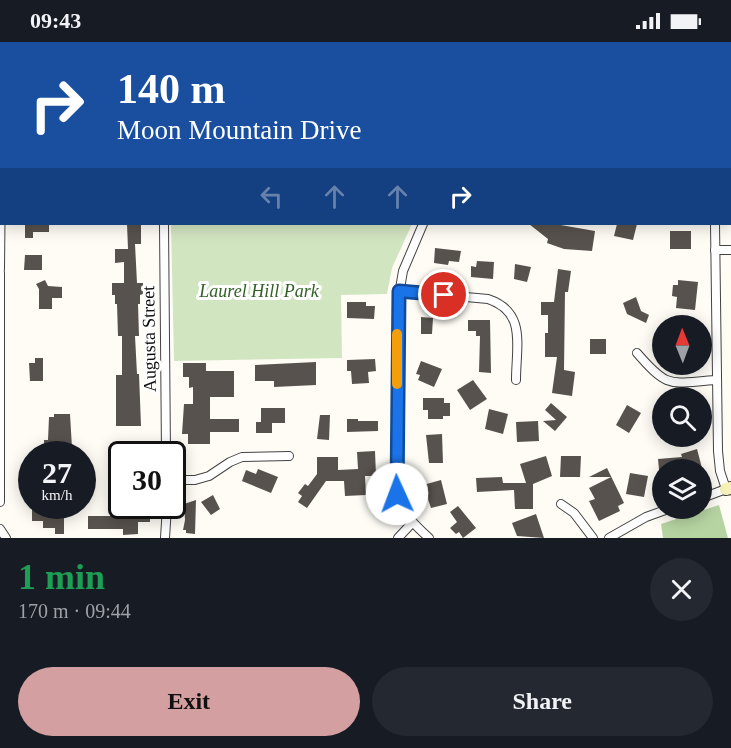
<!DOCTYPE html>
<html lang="en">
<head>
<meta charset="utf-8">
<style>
	:root { --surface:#171b24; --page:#242831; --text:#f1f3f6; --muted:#9ea1a6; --accent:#d49fa0 }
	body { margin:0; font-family:Georgia,serif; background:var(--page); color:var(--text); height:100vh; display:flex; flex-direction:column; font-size:22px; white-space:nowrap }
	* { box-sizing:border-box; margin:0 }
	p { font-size:20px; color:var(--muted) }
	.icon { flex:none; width:33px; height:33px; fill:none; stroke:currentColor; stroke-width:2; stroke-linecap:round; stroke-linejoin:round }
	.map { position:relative; height:496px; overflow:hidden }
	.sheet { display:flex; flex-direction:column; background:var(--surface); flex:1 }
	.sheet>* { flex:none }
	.top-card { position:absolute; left:0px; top:0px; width:732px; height:183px; box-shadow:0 3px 15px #0003; background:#1a4fa0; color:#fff; overflow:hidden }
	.needle { width:39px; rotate:359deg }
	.controls { position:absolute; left:652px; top:273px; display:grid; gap:12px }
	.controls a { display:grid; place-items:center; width:60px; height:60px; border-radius:50%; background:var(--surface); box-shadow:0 3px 15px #0003; font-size:30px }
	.speed { position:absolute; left:18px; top:399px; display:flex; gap:12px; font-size:30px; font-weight:700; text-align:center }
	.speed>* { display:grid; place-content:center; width:78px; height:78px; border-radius:50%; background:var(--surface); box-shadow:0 3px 15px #0003; line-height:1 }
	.speed small { font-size:15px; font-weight:400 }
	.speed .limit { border:3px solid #111; border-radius:9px; background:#fff; color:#111 }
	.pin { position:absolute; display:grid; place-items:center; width:51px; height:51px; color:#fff; margin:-26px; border:3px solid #fff; border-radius:50%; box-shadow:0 2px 6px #0007 }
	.me { position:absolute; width:66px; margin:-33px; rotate:358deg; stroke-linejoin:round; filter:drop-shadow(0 0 4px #0008) }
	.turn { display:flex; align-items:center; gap:21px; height:126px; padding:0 18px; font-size:27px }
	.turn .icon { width:78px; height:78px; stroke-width:2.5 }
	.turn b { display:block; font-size:42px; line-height:51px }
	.lanes { display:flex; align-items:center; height:57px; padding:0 18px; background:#0003; justify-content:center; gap:30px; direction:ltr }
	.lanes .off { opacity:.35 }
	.round { display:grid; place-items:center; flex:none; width:63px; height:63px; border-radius:32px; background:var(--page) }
	.overview { display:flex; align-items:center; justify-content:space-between; height:102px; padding:0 18px }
	h1 { font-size:36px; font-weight:800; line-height:45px; color:#1e9e55 }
	.button { display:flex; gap:12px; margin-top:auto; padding:12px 18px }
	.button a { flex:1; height:69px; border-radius:36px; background:var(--accent); color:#111; font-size:24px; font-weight:800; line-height:69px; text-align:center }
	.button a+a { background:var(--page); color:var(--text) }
	.status { display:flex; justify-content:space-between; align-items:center; height:42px; padding:0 30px; background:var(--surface); direction:ltr }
	.status svg { height:16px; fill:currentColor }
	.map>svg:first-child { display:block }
</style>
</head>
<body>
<div class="status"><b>09:43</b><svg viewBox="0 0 49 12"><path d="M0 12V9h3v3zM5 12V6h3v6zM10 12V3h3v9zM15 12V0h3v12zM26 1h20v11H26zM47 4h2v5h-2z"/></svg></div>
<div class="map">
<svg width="731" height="496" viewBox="0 0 731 496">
	<rect width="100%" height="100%" fill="#fefcf5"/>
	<polygon fill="#d2e5c1" points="171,182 412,182 392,226 387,252 341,253 342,316 174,319"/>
	<polygon fill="#b6d4a2" points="719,463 728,496 663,496 661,482"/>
	<g fill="#58524e">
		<polygon points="25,182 49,182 49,190 33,190 33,196 25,196"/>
		<polygon points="127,182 141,182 141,202 135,202 137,241 143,241 143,252 140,253 140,262 138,262 139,294 135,294 137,332 139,332 141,384 116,384 116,333 122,333 122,294 118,294 117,262 115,262 115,253 112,253 112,241 124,241 124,220 115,221 115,207 128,207"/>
		<polygon points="529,182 555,182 595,189 592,209 564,207 547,201 548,197"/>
		<polygon points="617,182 637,182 633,198 614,194"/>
		<rect x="670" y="189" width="21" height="18"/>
		<polygon points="435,206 461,209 459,220 449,219 448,223 434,221"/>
		<polygon points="25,213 42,213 42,228 24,228"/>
		<polygon points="477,219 494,220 493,237 471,235 471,224 476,225"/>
		<polygon points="515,222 531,225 527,240 514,237"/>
		<polygon points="558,227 571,229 568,250 565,250 564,328 575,330 572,354 552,351 557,315 545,315 545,291 548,291 548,273 541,273 541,260 554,260"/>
		<polygon points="45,238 48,244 62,245 62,256 52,256 52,267 39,267 39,247 36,242"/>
		<polygon points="678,238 698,240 695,268 676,266 677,255 672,254 673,243 678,243"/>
		<polygon points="636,255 641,269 649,273 646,281 627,272 623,261"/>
		<polygon points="347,260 366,260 366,264 375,264 374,277 347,276"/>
		<polygon points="421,275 433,276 432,292 421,292"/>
		<polygon points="468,278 490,278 491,331 479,330 480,294 476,294 476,289 468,289"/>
		<rect x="590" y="297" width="16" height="15"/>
		<polygon points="35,316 43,316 43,339 30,339 29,321 35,321"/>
		<polygon points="375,317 376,329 368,330 369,341 352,342 351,329 347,329 347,318"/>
		<polygon points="421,319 442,327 434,345 418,338 420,333 416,332"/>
		<polygon points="316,320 316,343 274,345 274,339 255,339 255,323"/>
		<polygon points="183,321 206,321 206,329 234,329 234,355 210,355 210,377 239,377 239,390 210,390 210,402 188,402 188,392 182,392 184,362 193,362 193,345 189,346 189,335 183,335"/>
		<polygon points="473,338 487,357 470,368 457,348"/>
		<polygon points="423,356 444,356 444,361 450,361 450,374 443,374 443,377 428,377 428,368 423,368"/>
		<polygon points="551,361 567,375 555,389 543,379 556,378 545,368"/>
		<polygon points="627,363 641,371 629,391 616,383"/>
		<polygon points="261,366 285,366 285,381 272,381 272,391 256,391 256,380 261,380"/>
		<polygon points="489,367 508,372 503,392 485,387"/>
		<polygon points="54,372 70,372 72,406 58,406 58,412 44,411 44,398 48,398 49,375 54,375"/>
		<polygon points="320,373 330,373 329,398 317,397"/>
		<polygon points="347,377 358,377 358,379 378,379 378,389 347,390"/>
		<polygon points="538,379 539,399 517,400 516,380"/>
		<polygon points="442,392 443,421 429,421 426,393"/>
		<rect x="116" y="400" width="17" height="12"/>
		<polygon points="697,407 702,426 659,428 658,417 682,415 681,412"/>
		<polygon points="375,409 376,434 365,434 366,453 345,454 344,439 326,439 307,466 298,460 302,454 298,451 305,442 308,444 317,432 317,415 338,415 338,428 358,427 357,410"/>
		<polygon points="546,414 552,434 533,442 533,467 515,467 514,448 477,450 476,436 502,435 503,441 526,441 520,422"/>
		<polygon points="561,414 581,414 580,435 560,435"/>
		<polygon points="607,426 624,461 618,464 620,469 599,479 589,459 595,457 589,446 611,435 589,435"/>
		<polygon points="258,427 278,435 271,451 242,439 246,428 256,432"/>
		<polygon points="630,431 648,434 644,455 626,452"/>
		<polygon points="441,438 447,462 431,466 423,443"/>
		<polygon points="213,453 220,467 211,473 201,460"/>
		<polygon points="196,458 195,492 186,491 186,488 183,488 185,478 184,462"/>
		<polygon points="458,464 476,486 463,496 459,490 456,492 450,486 457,480 450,470"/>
		<polygon points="123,466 135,466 135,471 150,471 150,480 138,480 138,492 123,493 123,487 88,487 88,474 123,474"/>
		<polygon points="32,467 52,467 52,472 64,472 64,492 55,492 55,486 43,486 43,479 32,479"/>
		<polygon points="536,472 544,496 517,494 512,481"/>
	</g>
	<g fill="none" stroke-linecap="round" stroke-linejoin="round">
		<g stroke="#434343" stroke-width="10">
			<g id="street">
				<polyline points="1,0 2,7"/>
				<polyline points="163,0 163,2"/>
				<polyline points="438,2 438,0"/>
				<polyline points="715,2 715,0"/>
				<polyline points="164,182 166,412"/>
				<path d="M423,182L403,229L397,264L396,439C399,468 408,477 429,496"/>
				<polyline points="715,208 731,208"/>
				<polyline points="0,227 2,31"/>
				<polyline points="0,231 0,460"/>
				<path d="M399,249L488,257C527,270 516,304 516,338"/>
				<path d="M637,311C669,348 670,341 716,338"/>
				<polyline points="172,438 195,438 209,434 230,420 242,415 289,414"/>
				<polyline points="702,456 726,447 720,429 718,409 715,182"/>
				<polyline points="561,462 574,471 593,496"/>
				<polyline points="0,487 6,496"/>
				<polyline points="165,496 167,464"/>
				<polyline points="398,496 412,481"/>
				<polyline points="609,496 646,475 671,466"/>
			</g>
		</g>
		<g stroke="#323232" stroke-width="14">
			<polyline id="secondary" points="726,447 731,446"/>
		</g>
		<use href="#street" stroke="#fff" stroke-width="8"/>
		<use href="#secondary" stroke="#f5f1b8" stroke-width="12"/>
	</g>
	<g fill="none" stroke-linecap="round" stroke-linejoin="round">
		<g stroke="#114b97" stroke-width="15">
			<polyline id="route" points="397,452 399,249 444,253"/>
		</g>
		<use href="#route" stroke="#1a73e8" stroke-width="10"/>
		<polyline stroke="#f59e0b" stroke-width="10" points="397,342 397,292"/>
	</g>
	<g text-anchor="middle" stroke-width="6" stroke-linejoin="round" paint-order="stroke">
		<g font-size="18" font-style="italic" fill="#316127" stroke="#fff">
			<text x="259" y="255">Laurel Hill Park</text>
		</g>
		<g font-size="18" fill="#101010" stroke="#fff">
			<text transform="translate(149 297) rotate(-91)" y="6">Augusta Street</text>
		</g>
	</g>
</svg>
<div class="controls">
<a><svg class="needle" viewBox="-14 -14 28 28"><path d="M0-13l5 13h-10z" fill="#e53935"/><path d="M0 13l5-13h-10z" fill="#9ea1a6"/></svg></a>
<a><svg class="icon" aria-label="search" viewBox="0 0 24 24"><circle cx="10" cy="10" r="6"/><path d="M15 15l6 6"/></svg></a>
<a><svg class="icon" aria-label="layers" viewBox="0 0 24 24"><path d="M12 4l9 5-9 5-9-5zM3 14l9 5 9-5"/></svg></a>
</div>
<div class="speed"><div>27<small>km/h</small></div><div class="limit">30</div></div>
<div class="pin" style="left:444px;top:253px;background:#d93025"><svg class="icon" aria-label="arrive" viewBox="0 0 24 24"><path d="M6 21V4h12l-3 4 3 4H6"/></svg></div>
<svg class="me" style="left:397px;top:452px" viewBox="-20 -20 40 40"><circle r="19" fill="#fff"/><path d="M0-13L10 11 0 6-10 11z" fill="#1a73e8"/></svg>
<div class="top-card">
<div class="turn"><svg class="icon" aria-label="right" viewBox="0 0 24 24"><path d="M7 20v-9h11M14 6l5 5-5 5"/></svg><div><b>140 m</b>Moon Mountain Drive</div></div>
<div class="lanes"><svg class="icon off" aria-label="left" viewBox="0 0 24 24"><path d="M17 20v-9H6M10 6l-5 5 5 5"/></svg><svg class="icon off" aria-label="ahead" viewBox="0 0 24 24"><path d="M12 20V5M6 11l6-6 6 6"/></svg><svg class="icon off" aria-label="ahead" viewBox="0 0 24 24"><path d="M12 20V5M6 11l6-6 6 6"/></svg><svg class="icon" aria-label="right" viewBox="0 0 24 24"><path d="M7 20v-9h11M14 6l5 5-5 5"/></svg></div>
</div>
</div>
<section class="sheet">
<div class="overview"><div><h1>1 min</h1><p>170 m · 09:44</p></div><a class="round"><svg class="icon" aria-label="close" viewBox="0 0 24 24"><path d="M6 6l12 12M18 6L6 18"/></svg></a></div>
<div class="button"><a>Exit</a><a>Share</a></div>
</section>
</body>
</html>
